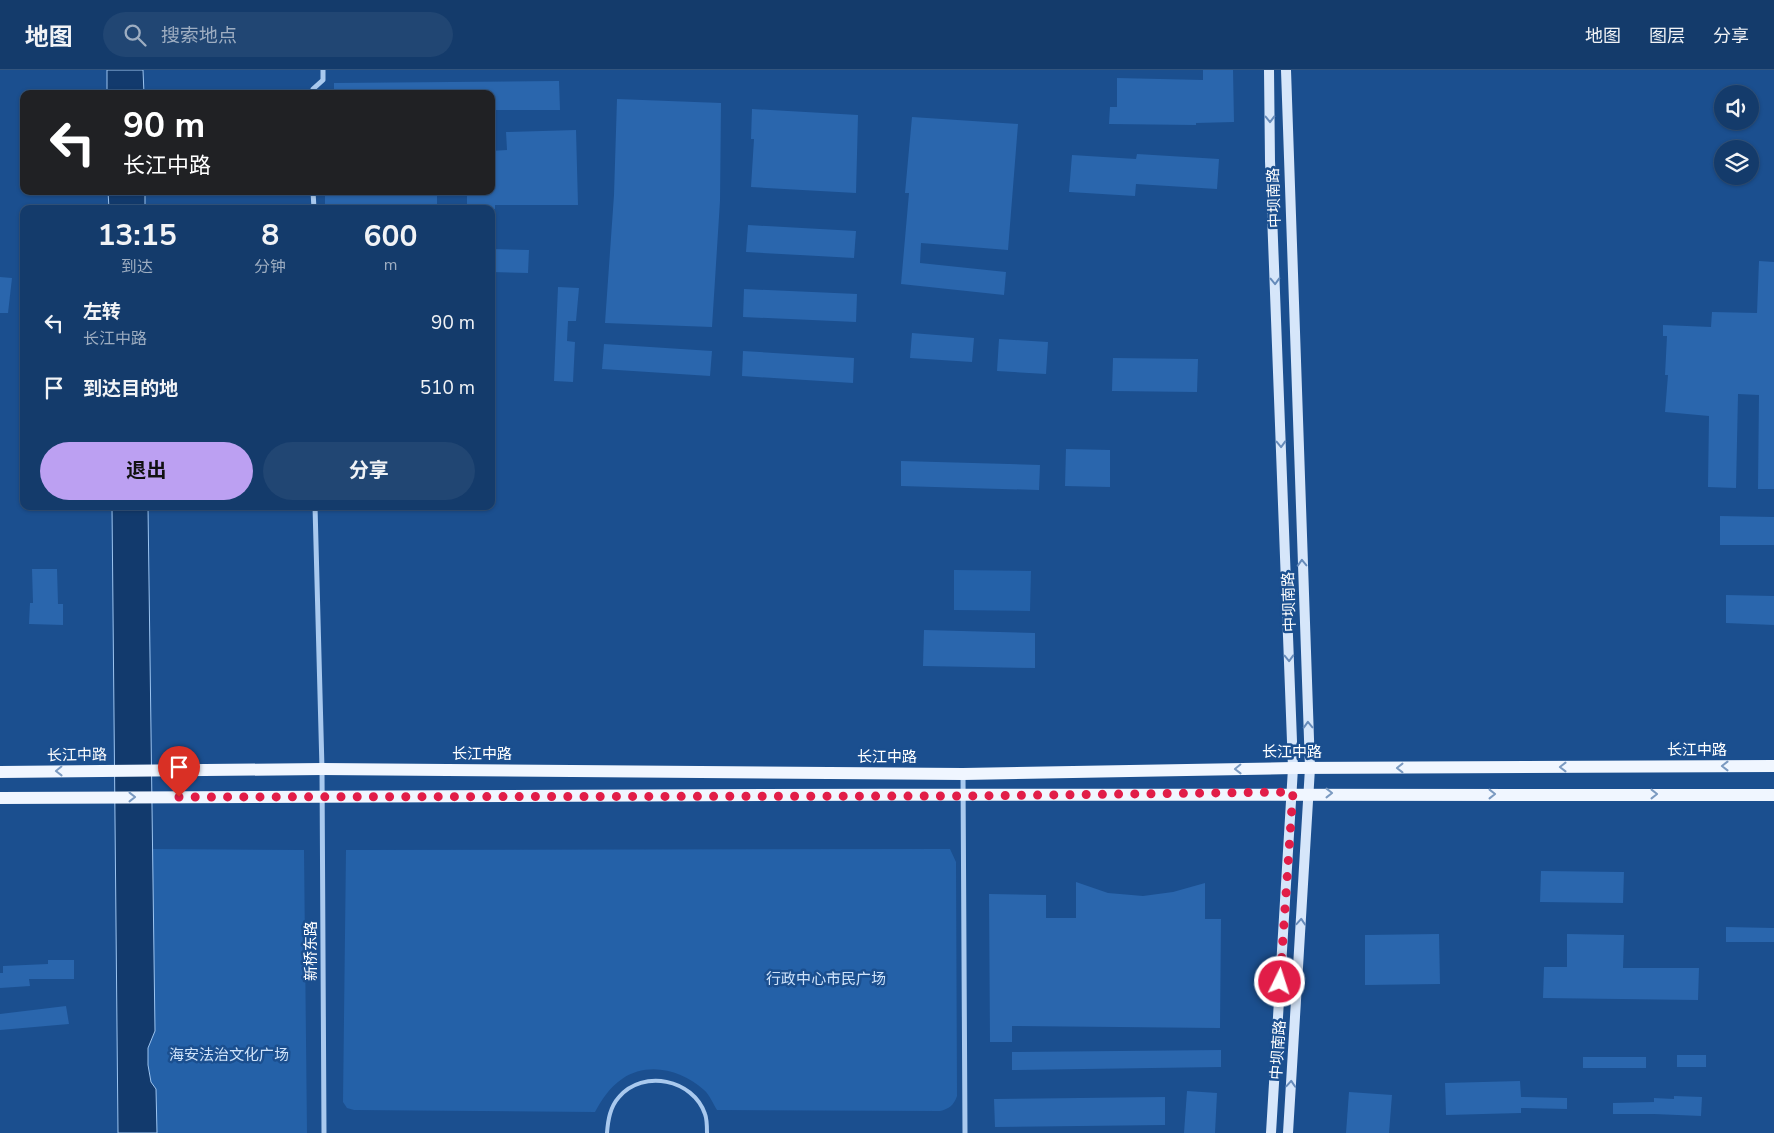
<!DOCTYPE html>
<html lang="zh">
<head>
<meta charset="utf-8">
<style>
	:root { --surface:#143b6b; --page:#214673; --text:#f1f3f6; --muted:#9dadc1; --line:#33557e; --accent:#bca0f2 }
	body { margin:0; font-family:"Nunito Sans","Noto Sans SC",sans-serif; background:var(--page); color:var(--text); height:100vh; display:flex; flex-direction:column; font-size:19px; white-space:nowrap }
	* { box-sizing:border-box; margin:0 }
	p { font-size:16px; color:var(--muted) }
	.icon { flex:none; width:28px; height:28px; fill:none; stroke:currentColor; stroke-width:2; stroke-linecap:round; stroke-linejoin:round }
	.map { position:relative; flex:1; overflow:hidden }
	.details { position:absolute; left:20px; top:135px; width:475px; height:305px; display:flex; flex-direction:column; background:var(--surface); border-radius:10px; box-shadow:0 1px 4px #0004,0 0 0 1px var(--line) }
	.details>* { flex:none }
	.hud { position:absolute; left:20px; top:20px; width:475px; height:105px; border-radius:10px; box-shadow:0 1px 4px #0004,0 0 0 1px var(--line); background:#202124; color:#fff; overflow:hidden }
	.buttons { position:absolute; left:1714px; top:15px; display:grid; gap:10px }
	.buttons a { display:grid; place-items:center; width:45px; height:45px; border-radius:50%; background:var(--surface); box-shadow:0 1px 4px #0004,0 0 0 1px var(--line); font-size:25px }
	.pin { position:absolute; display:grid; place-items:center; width:42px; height:42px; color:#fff; margin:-51px -21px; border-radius:50% 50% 50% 0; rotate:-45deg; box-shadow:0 0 5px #0007 }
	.pin .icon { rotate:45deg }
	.me { position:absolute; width:55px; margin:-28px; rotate:4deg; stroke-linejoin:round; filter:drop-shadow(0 0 4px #0008) }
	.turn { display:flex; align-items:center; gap:18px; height:105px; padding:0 20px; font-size:22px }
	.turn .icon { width:65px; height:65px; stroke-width:2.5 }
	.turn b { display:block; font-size:35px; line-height:42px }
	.eta { display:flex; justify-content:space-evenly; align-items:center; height:85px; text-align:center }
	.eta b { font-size:30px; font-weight:700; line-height:35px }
	.action { display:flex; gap:10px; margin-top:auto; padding:10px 20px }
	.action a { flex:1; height:58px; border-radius:30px; background:var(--accent); color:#111; font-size:20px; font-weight:700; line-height:58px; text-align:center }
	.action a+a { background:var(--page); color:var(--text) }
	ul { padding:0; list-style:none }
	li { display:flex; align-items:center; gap:15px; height:65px; padding:0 20px }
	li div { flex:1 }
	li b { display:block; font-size:19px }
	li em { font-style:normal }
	header { display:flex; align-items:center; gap:30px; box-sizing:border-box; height:70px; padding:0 25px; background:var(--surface); border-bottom:1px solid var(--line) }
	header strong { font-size:24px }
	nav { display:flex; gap:28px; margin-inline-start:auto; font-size:18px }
	.search { width:350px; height:45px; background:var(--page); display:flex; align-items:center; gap:12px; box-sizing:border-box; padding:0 18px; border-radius:28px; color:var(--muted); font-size:19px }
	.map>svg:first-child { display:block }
</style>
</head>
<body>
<header>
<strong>地图</strong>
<div class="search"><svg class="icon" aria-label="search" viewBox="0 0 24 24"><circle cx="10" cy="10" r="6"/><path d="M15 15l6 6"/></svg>搜索地点</div>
<nav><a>地图</a><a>图层</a><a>分享</a></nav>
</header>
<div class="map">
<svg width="1774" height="1063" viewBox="0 0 1774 1063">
	<rect width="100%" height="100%" fill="#1b4f8f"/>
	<g fill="#2461a8">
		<polygon points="954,500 1031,501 1030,541 954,540"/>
		<polygon points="152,779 304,780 307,1063 157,1063 156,1019 151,1012 148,995 148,978 155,961"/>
		<path d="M950,779L956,792L957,1026C954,1035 949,1039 940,1041L717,1040C713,1034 710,1025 704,1020C682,1000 648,991 622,1009C610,1017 602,1029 595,1042L354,1040L347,1038L343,1032L346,780Z"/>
	</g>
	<g fill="#123a6d" stroke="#9cc4f0">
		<polygon points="107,0 143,0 144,24 107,24"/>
		<polygon points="108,121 145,121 145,139 109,139"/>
		<polygon points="112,436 148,436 155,961 148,978 148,995 151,1012 156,1019 157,1063 118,1063"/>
	</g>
	<g fill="#2a66ad">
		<polygon points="1203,0 1233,0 1234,52 1196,53 1196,55 1109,54 1110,37 1117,37 1117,8 1203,10"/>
		<polygon points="559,11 560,40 491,40 491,24 334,24 334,13"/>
		<polygon points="617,29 721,33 720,131 712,257 605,253 614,125"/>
		<polygon points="752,39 858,45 856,123 751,117 754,69 751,69"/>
		<polygon points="912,47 1018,54 1008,180 921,173 920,193 1006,202 1004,225 901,214 909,123 905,123"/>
		<polygon points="576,60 578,135 495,135 495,139 467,139 467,121 491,121 491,81 507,80 506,62"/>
		<polygon points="1137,84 1219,89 1217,119 1136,114 1135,126 1069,122 1072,85 1136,89"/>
		<polygon points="370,121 396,121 396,124 437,124 437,139 325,139 325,124 370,124"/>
		<polygon points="748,155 856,161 854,188 746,182"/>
		<polygon points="491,179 529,180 528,203 491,202"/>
		<polygon points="1759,191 1774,192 1774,419 1758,419 1759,325 1738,324 1736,418 1708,417 1709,346 1665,342 1668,305 1665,305 1667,266 1663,266 1663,255 1711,257 1712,242 1757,243"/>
		<polygon points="0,207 12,208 8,243 0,243"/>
		<polygon points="558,217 579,218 576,251 568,251 567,271 575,272 573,312 554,311"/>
		<polygon points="744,219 857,224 856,252 743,247"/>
		<polygon points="912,263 974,268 972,292 910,288"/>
		<polygon points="999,269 1048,272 1046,304 997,301"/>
		<polygon points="604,274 712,281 710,306 602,299"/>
		<polygon points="743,281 854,288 853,313 742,306"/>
		<polygon points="1113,288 1198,289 1197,322 1112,321"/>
		<polygon points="1066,379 1110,380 1110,417 1065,416"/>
		<polygon points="901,391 1040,395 1039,420 901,416"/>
		<polygon points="1720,446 1774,447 1774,475 1720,475"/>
		<polygon points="32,499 57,499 58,534 63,534 63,555 29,554 30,533 33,533"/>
		<polygon points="1726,525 1774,526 1774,555 1726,553"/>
		<polygon points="924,560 1035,563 1035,598 923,596"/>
		<polygon points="1541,801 1624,802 1623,833 1540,832"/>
		<polygon points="1076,812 1108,823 1143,826 1173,822 1205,813 1205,849 1221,849 1220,958 1012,956 1012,972 990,972 989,824 1046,825 1046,848 1076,848"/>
		<polygon points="1726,857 1774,858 1774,872 1726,872"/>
		<polygon points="1439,864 1440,914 1365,915 1365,865"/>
		<polygon points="1567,864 1624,865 1623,898 1699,898 1698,930 1543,928 1544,897 1567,897"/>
		<polygon points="48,890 74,890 74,909 29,909 30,916 0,918 0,903 3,903 3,896 48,894"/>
		<polygon points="66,936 69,954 0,960 0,944"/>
		<polygon points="1221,980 1221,997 1012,1000 1012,982"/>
		<rect x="1677" y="985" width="29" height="12"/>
		<rect x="1583" y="987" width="63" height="11"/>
		<polygon points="1520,1011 1521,1027 1567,1028 1567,1039 1521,1038 1521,1043 1446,1045 1445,1013"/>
		<polygon points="1187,1021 1217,1023 1215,1063 1184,1063"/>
		<polygon points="1349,1022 1392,1025 1389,1063 1346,1063"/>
		<polygon points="1674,1026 1702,1027 1701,1046 1654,1044 1613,1044 1613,1033 1654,1032 1654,1028 1674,1029"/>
		<polygon points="1165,1027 1165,1055 995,1057 994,1029"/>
	</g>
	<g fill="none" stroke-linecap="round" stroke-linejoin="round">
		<path stroke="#a9c9ee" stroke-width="4" d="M607,1063C608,1050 610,1037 619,1027C643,999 693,1009 705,1044C707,1049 707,1057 707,1063"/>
		<g stroke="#a9c9ee" stroke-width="5">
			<polyline points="312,24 313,19 323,10 323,0"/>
			<polyline points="313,121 314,139"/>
			<polyline points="315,436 322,699 324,1063"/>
			<polyline points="963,704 965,1063"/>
		</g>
		<g stroke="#d6e6fa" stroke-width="10">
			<polyline points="1269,0 1270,91 1293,698 1271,1063"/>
			<polyline points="1286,0 1310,698 1288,1063"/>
		</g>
		<g stroke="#f0f6ff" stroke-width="12">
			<polyline points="0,702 322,699 963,704 1293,698 1774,696"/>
			<path d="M0,728C591,725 1183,723 1774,725"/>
		</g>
	</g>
	<defs><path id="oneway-chevron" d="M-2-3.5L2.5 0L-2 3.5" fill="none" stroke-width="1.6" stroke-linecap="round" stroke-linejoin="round" transform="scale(1.25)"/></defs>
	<g stroke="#668bba">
		<use href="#oneway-chevron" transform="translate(1270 49) rotate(89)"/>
		<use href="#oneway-chevron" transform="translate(1275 211) rotate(88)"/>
		<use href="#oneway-chevron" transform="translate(1281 374) rotate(88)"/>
		<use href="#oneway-chevron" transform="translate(1302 493) rotate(-92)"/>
		<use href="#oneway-chevron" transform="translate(1289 588) rotate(88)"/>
		<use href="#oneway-chevron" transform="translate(1308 655) rotate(-92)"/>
		<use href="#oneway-chevron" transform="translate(1301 852) rotate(-86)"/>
		<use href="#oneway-chevron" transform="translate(1291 1014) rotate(-86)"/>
	</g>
	<g stroke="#7b9ac1">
		<use href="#oneway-chevron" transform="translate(1725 696) rotate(180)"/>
		<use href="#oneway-chevron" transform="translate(1563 697) rotate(180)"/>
		<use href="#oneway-chevron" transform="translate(1400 698) rotate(180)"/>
		<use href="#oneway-chevron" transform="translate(1238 699) rotate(179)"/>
		<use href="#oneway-chevron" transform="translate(59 701) rotate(179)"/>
		<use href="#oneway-chevron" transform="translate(1329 723)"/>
		<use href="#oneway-chevron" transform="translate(1492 724)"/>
		<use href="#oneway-chevron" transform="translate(1654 724)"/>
		<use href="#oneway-chevron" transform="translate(132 727)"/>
	</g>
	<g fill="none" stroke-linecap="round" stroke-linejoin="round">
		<polyline stroke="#e11d48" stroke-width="9" stroke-dasharray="0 16.2" points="179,727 963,726 1293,722 1280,912"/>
	</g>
	<g text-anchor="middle" stroke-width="5" stroke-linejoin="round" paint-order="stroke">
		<g font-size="15" fill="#fff" stroke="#1b4f8f">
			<text transform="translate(1274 128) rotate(-92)" y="5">中坝南路</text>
			<text transform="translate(1289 532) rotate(-92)" y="5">中坝南路</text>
			<text x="1697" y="685">长江中路</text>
			<text x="1292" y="687">长江中路</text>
			<text x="482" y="689">长江中路</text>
			<text transform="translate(77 685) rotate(-1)" y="5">长江中路</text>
			<text x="887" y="692">长江中路</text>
			<text transform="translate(311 881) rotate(-90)" y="5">新桥东路</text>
			<text transform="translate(1278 980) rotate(-86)" y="5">中坝南路</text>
		</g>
		<g font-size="15" fill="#cfe3fa" stroke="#1b4f8f">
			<text x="826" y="914">行政中心市民广场</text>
			<text x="229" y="990">海安法治文化广场</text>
		</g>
	</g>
</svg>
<div class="buttons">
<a><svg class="icon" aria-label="sound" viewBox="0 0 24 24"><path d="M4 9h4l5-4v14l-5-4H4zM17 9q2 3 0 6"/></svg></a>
<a><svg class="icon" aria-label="layers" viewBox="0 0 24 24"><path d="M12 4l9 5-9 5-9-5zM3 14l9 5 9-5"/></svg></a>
</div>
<div class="pin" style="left:179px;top:727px;background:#d93025"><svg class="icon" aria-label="arrive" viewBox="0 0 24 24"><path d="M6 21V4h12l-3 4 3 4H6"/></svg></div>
<svg class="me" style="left:1280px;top:912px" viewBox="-20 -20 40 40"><circle r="17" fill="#e11d48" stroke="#fff" stroke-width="3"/><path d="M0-11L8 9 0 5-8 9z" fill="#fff"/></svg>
<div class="hud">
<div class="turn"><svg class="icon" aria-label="left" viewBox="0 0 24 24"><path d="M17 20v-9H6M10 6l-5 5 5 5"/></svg><div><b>90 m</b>长江中路</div></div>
</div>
<section class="details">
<div class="eta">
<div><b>13:15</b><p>到达</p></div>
<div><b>8</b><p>分钟</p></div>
<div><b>600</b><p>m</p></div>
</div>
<ul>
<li><svg class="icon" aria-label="left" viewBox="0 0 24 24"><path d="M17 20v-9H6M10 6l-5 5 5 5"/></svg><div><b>左转</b><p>长江中路</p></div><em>90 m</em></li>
<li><svg class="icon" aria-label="arrive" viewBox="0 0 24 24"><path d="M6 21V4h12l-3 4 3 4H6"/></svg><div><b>到达目的地</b></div><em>510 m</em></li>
</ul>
<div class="action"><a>退出</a><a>分享</a></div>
</section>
</div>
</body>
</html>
